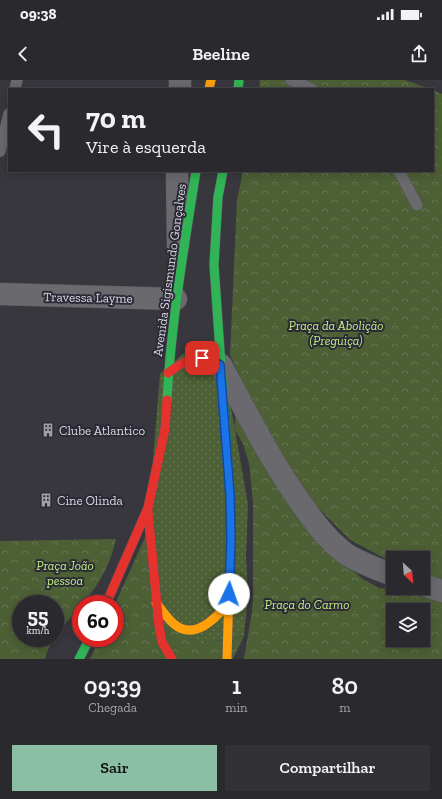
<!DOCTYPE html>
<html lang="pt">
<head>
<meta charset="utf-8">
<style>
	:root { --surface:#2a292e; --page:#323136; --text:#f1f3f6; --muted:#a5a6aa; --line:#46454a; --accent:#8abfa5 }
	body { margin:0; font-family:"Zilla Slab",serif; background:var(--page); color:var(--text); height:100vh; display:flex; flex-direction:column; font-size:15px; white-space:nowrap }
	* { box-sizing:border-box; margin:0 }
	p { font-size:13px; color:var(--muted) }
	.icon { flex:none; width:22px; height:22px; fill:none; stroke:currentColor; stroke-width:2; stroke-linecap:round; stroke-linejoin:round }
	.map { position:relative; height:579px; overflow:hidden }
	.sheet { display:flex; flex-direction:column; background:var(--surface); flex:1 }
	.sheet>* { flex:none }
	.hud { position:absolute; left:8px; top:8px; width:426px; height:84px; border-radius:0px; box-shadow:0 2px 10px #0003,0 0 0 1px var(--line); background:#2a292e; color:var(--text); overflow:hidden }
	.needle { width:26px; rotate:154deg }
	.fabs { position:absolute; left:386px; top:471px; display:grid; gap:8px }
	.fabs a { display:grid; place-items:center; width:44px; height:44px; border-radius:0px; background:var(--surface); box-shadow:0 2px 10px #0003,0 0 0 1px var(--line); font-size:20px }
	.speed { position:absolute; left:12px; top:515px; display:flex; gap:8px; font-size:20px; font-weight:700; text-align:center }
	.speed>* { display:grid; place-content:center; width:52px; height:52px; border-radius:50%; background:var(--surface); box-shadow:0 2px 10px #0003,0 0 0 1px var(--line); line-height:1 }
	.speed small { font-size:10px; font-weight:400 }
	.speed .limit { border:6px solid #d22; background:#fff; color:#111 }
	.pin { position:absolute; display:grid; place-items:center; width:34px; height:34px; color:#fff; margin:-17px; border-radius:8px; box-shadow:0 2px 6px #0006 }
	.me { position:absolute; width:44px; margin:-22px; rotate:3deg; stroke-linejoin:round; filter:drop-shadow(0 0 3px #0008) }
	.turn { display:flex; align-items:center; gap:14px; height:84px; padding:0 12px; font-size:18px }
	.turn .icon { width:52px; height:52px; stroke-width:2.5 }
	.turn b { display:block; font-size:28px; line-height:34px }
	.eta { display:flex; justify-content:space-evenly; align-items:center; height:68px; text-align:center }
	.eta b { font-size:24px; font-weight:600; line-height:28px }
	.primary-button { display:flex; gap:8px; margin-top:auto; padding:8px 12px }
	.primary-button a { flex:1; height:46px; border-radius:0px; background:var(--accent); color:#111; font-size:16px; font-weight:600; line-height:46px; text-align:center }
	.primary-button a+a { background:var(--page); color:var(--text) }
	.status { display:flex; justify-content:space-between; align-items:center; height:28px; padding:0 20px; background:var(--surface); direction:ltr }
	.status svg { height:11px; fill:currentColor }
	header { display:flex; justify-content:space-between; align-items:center; height:52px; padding:0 12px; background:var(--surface); font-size:18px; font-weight:600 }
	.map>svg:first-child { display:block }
</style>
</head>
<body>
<div class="status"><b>09:38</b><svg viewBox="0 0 49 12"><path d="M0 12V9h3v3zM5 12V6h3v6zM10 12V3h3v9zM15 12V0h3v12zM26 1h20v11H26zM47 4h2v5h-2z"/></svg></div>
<header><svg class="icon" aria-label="back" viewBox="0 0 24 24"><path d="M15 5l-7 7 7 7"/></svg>Beeline<svg class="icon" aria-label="share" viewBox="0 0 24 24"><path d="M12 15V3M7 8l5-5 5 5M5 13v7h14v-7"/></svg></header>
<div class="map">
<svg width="442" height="579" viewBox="0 0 442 579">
	<defs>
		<pattern id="grass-dots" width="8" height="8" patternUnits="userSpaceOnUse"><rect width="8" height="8" fill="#4d5f35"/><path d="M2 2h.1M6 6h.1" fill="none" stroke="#667552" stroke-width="1.8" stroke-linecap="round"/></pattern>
		<pattern id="park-crowns" width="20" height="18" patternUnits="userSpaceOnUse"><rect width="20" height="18" fill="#4d5f35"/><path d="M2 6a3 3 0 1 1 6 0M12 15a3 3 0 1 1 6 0" fill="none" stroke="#667552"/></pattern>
	</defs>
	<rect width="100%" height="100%" fill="#38373e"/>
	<polygon fill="url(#grass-dots)" points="184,273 224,287 248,424 246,477 248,515 244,556 197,564 160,532 147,453 160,294"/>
	<g fill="url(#park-crowns)" fill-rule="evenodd">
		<polygon points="260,0 405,0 430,9 259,9"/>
		<polygon points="433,10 442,14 442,504 423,499 423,478 393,478 393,483 349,459 286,395 230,275 237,120 243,91 433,91"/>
		<path d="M235,334L275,397L295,435L328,471L363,499L379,508L401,511L442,514V579H244L252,531L253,514V422L249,383L243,364L235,350ZM393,530H423V560H393Z"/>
		<polygon points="147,453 160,532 197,564 244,556 233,579 90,579 100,558 115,558 115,524"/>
		<path d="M116,459C111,482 101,502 86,519C74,535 49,558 45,579H0V461ZM21,524H55V558H21Z"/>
	</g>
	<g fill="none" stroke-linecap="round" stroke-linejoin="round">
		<g stroke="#555459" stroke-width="12">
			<g id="lane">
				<polyline points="291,0 312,9"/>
				<polyline points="15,9 17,0"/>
				<polyline points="0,71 9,34"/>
				<polyline points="399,91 417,125"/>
			</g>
		</g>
		<g stroke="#555459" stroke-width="23">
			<g id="street">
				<polyline points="180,9 180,0"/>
				<polyline points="177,91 178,166"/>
				<polyline points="0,214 176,219"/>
				<path d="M221,285C245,330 269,377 298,419C312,439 326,459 346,474C360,483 377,489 393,495"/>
				<polyline points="423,505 442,511"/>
			</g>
		</g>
		<g stroke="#555459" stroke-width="10">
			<g id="fast">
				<polyline points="238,9 239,0"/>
				<polyline points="223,91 218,117 214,185 230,415 231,460 229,509"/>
				<path d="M167,320C171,243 184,167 196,91"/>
				<polyline points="79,579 90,558"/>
			</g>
		</g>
		<g stroke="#555459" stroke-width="10">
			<g id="slow">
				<polyline points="209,9 211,0"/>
				<path d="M156,523C162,530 167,538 174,544C194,561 215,539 228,524"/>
				<polyline points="227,579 229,509"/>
			</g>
		</g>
		<g stroke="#555459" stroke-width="10">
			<g id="jam">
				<path d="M168,293C179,285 192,275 206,278C211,279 216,283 221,285"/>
				<polyline points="148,431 159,546 162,562 172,579"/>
				<polyline points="106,524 148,428 165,349 167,320"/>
			</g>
		</g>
		<use href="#lane" stroke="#6a696e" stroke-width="11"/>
		<use href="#street" stroke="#6a696e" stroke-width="22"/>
		<use href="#fast" stroke="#30b455" stroke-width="9"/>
		<use href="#slow" stroke="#ff9f0a" stroke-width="9"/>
		<use href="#jam" stroke="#e5322d" stroke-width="9"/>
	</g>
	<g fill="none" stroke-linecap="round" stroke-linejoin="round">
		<g stroke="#114b97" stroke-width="10">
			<polyline id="route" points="202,278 207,278 220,285 230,415 231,460 229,514"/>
		</g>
		<use href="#route" stroke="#1a73e8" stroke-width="7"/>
	</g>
	<defs>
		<g id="building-bare" transform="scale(1.08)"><path d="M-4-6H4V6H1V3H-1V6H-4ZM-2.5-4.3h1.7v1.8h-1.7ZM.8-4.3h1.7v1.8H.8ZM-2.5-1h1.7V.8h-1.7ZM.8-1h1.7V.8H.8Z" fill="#a09fa7" stroke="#2c2a36" stroke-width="2.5" paint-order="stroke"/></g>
	</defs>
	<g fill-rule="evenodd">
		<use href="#building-bare" x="48" y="350"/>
		<use href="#building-bare" x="46" y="420"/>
	</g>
	<g text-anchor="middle" stroke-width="4" stroke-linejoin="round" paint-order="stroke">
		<g font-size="13" fill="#d8d7df" stroke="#2c2a36">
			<text transform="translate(169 190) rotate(-82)" y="5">Avenida Sigismundo Gonçalves</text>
			<text transform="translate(88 217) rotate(1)" y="5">Travessa Layme</text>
		</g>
		<g font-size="13" font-style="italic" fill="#bfed82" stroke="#2c2a36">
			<text x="336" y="250">Praça da Abolição<tspan x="336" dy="15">(Preguiça)</tspan></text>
			<text x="65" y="490">Praça João<tspan x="65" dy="15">pessoa</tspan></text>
			<text x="307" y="529">Praça do Carmo</text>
		</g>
		<g font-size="13" fill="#d8d7df" stroke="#2c2a36" text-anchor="start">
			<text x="59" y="355">Clube Atlantico</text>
			<text x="57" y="425">Cine Olinda</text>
		</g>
	</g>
</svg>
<div class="fabs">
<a><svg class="needle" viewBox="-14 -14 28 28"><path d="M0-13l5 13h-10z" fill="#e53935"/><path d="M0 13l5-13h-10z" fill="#a5a6aa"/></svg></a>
<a><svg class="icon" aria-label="layers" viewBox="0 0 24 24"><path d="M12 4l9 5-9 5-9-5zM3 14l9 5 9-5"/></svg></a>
</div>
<div class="speed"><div>55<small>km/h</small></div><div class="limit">60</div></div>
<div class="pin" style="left:202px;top:278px;background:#d93025"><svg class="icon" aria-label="arrive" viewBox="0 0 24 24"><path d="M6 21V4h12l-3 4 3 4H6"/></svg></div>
<svg class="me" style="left:229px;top:514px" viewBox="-20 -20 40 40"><circle r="19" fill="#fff"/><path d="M0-13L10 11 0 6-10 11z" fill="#1a73e8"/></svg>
<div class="hud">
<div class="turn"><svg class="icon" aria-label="left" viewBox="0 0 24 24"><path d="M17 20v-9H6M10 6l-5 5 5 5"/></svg><div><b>70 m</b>Vire à esquerda</div></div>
</div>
</div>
<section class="sheet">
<div class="eta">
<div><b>09:39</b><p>Chegada</p></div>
<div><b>1</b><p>min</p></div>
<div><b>80</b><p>m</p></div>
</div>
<div class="primary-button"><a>Sair</a><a>Compartilhar</a></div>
</section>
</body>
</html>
